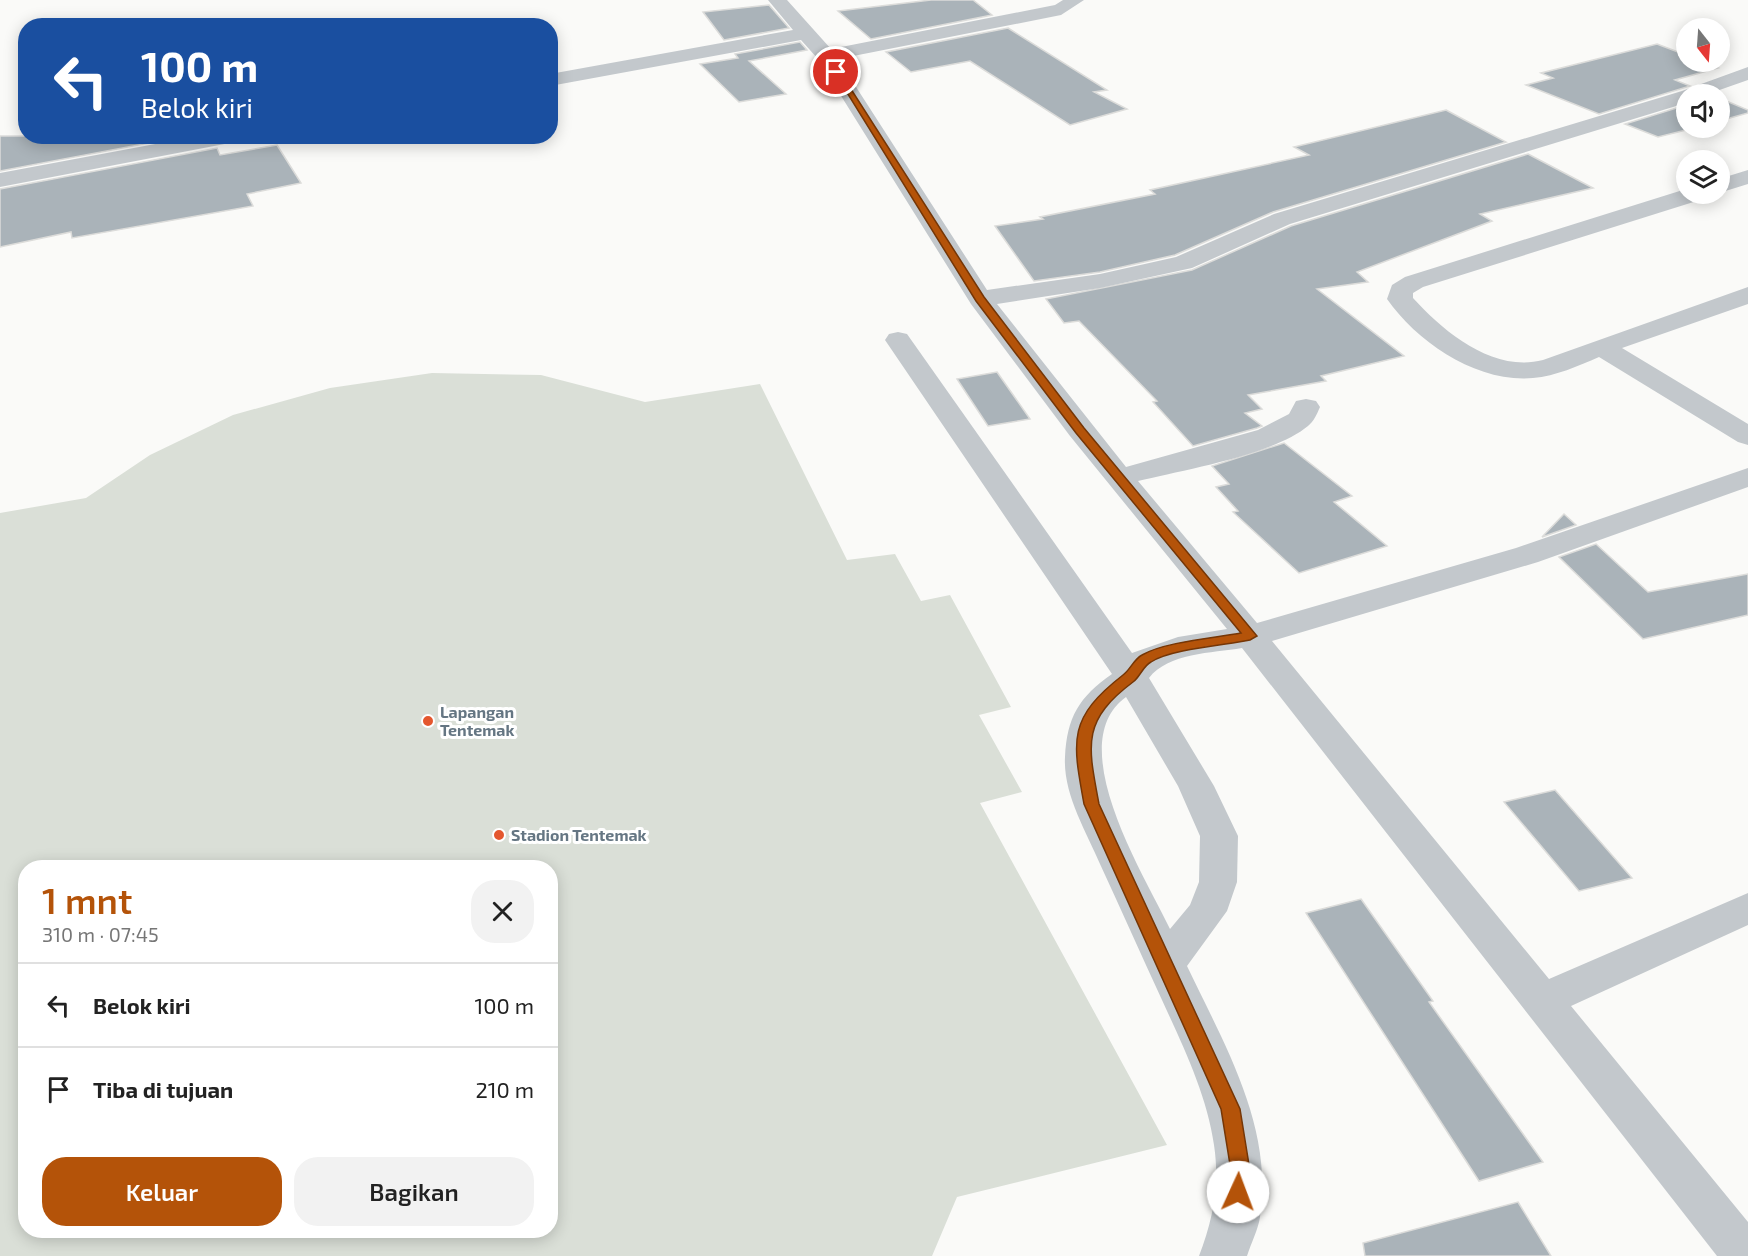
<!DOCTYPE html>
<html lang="id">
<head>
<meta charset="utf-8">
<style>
	:root { --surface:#fff; --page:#f2f2f2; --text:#222; --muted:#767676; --line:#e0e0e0; --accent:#b45309 }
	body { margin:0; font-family:"Exo 2",sans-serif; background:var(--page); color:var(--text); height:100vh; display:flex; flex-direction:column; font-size:22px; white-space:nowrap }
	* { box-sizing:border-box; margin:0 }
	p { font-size:20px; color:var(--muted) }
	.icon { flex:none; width:33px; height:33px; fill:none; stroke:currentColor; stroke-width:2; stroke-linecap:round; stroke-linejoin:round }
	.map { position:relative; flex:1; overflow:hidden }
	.panel { position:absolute; left:18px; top:860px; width:540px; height:378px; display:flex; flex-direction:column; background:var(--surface); border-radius:24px; box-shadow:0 3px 15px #0003 }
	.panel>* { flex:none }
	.top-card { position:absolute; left:18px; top:18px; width:540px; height:126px; border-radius:24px; box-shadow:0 3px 15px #0003; background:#1a4fa0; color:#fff; overflow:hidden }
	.needle { width:39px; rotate:163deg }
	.tools { position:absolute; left:1676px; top:18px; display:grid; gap:12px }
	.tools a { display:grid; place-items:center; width:54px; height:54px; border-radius:50%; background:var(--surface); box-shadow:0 3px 15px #0003; font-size:30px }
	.pin { position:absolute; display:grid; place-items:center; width:51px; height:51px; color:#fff; margin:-26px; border:3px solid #fff; border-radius:50%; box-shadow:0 2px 6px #0007 }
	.me { position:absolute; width:66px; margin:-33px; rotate:2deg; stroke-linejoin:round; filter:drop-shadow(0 0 4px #0008) }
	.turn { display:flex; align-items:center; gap:21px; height:126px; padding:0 24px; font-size:27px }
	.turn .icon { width:78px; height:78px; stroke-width:2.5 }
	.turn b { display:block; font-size:42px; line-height:51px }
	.round { display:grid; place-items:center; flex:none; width:63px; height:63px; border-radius:24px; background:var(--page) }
	.head { display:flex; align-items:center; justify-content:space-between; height:102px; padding:0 24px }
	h1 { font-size:36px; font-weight:600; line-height:45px; color:var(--accent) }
	.button { display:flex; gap:12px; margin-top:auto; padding:12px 24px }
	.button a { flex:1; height:69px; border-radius:24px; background:var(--accent); color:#fff; font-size:24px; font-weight:600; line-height:69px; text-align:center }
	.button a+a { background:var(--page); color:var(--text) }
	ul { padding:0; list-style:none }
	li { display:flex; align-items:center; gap:18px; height:84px; padding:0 24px; border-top:2px solid var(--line) }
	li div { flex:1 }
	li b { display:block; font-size:22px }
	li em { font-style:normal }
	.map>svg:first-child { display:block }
</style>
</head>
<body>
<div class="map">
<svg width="1748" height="1256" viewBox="0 0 1748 1256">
	<rect width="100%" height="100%" fill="#fafaf8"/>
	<path fill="#dadfd7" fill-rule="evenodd" d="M432,373L541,375L645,402L760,384L847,560L895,554L921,601L950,595L1011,707L979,715L1022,792L980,803L1167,1145L957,1197L932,1256H0V513L86,498L150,455L233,415L330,388ZM26,867H550V1230H26Z"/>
	<g fill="#aab3b9" stroke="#dcdcda" stroke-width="1.5">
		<polygon points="931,0 973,0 992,15 871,39 838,11"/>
		<polygon points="769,5 789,28 724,40 703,12"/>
		<polygon points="1008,28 1107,90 1094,92 1127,109 1070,125 970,61 911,72 886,52"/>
		<polygon points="800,42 807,50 749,61 786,94 739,102 700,64 738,58 735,54"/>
		<polygon points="1657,44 1686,55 1686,62 1701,62 1718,68 1675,80 1690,86 1599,114 1526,85 1553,78 1541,73"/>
		<polygon points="1719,98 1748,110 1748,113 1719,121"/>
		<polygon points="1686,105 1686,128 1694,128 1658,137 1625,124"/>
		<polygon points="1446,110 1506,142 1273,212 1175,255 1100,272 1034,281 995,226 1043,219 1040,217 1155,194 1150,190 1309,155 1294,147"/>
		<polygon points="0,136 181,136 181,137 0,171"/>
		<polygon points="277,145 301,183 247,194 253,206 72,238 71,232 0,247 0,189 217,148 220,155"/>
		<polygon points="1528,154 1593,188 1480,214 1492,221 1357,272 1368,282 1317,289 1404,356 1321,376 1326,381 1248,395 1262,409 1245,413 1262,426 1257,428 1193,446 1153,402 1157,401 1079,321 1064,323 1046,299 1192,270 1291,226"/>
		<polygon points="997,372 1030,419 988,426 957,379"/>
		<polygon points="1284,443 1352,496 1334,502 1387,546 1299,573 1233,512 1238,511 1216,487 1229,484 1212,466"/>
		<polygon points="1564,514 1576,525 1542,537"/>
		<polygon points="1596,544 1648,592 1748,574 1748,615 1643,639 1559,557"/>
		<polygon points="1555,790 1632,878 1579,891 1504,802"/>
		<polygon points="1361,899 1433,1001 1429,1002 1543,1162 1479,1181 1306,913"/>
		<polygon points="1518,1202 1551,1256 1365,1256 1363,1243"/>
	</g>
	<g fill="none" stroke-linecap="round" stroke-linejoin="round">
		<g fill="#c3c8cc" fill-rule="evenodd">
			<path d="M768,0H787L831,49L1055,5L1063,0H1084L1061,15L838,59L987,290L1100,274L1176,257L1274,214L1682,91L1748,67V80L1708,94H1686V103L1290,224L1192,268L1100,288L997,304L1126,467L1258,430L1289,414L1296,401L1306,399L1316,401L1320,407C1317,414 1314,421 1308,426C1273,455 1183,470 1138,481L1257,623L1516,548L1748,468V487L1538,562L1272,641L1549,979L1748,893V925L1571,1006L1748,1222V1256H1717L1242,648C1212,653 1168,653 1149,678L1214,786L1238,836L1237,882L1227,911L1187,966C1224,1044 1274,1127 1260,1217C1258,1230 1251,1243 1247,1256H1199C1213,1219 1220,1185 1214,1145C1207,1095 1183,1046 1162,1000C1141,955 1121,909 1100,864C1086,831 1063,794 1065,757C1067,717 1079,697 1112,674L885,340L889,334L898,332L907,334L1132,653L1178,637L1227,629L1070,436L971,304L818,59L801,40L550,86V74L793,30ZM1126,697L1178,786L1200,836L1199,882L1190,905L1170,929C1145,876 1061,744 1126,697Z"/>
			<polygon points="198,136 245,136 243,141 235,142 0,187 0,173"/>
			<polygon points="1748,170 1748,184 1719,193 1719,179"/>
			<path d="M1686,189V194H1706L1703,199L1423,287L1413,293V298C1444,332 1493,373 1543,360L1748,287V304L1622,348L1748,424V445L1738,442L1599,357C1578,366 1556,376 1533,378C1477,383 1418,343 1387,299L1392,285L1405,277Z"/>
		</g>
	</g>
	<path fill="#b45309" stroke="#753606" stroke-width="1.5" d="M833,70L840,72L984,297L1084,428L1257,636L1250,640C1226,645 1170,649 1151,662C1143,666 1140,677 1133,682C1081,721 1088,745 1099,804L1240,1109L1250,1171L1245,1198L1238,1201L1231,1198L1229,1192L1231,1171L1221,1109L1084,804C1072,739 1068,718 1123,675C1130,670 1134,659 1142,655C1164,642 1214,638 1241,633L1076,433L976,301Z"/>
	<g fill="#e4572e" stroke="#fff" stroke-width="2">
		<circle cx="428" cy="721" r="6"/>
		<circle cx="499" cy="835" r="6"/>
	</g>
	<g text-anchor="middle" stroke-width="6" stroke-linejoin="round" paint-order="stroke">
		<g font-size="16" font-weight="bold" fill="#657683" stroke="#fff" text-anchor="start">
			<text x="440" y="718">Lapangan<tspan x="440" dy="18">Tentemak</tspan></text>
			<text x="511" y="841">Stadion Tentemak</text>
		</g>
	</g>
</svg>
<div class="tools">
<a><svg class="needle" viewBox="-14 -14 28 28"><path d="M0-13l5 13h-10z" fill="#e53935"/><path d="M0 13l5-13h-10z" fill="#767676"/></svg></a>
<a><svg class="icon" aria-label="sound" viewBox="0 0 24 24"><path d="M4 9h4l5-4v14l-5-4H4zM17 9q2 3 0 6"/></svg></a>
<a><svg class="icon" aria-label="layers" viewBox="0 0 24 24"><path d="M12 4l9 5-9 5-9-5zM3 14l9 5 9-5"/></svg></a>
</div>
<div class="pin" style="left:836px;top:72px;background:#d93025"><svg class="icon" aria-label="arrive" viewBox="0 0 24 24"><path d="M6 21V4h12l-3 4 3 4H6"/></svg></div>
<svg class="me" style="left:1238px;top:1192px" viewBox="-20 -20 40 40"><circle r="19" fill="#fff"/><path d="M0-13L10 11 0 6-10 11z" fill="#b45309"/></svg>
<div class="top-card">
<div class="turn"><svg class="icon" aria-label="left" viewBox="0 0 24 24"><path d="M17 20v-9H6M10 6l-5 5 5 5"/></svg><div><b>100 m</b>Belok kiri</div></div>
</div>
<section class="panel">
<div class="head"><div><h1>1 mnt</h1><p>310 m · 07:45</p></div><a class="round"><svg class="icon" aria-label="close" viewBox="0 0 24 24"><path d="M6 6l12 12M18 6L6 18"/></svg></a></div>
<ul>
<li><svg class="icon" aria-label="left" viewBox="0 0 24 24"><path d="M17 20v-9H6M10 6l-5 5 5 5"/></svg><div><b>Belok kiri</b></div><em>100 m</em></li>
<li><svg class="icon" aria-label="arrive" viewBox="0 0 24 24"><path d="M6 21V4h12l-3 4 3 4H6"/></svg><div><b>Tiba di tujuan</b></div><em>210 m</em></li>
</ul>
<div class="button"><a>Keluar</a><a>Bagikan</a></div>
</section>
</div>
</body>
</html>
